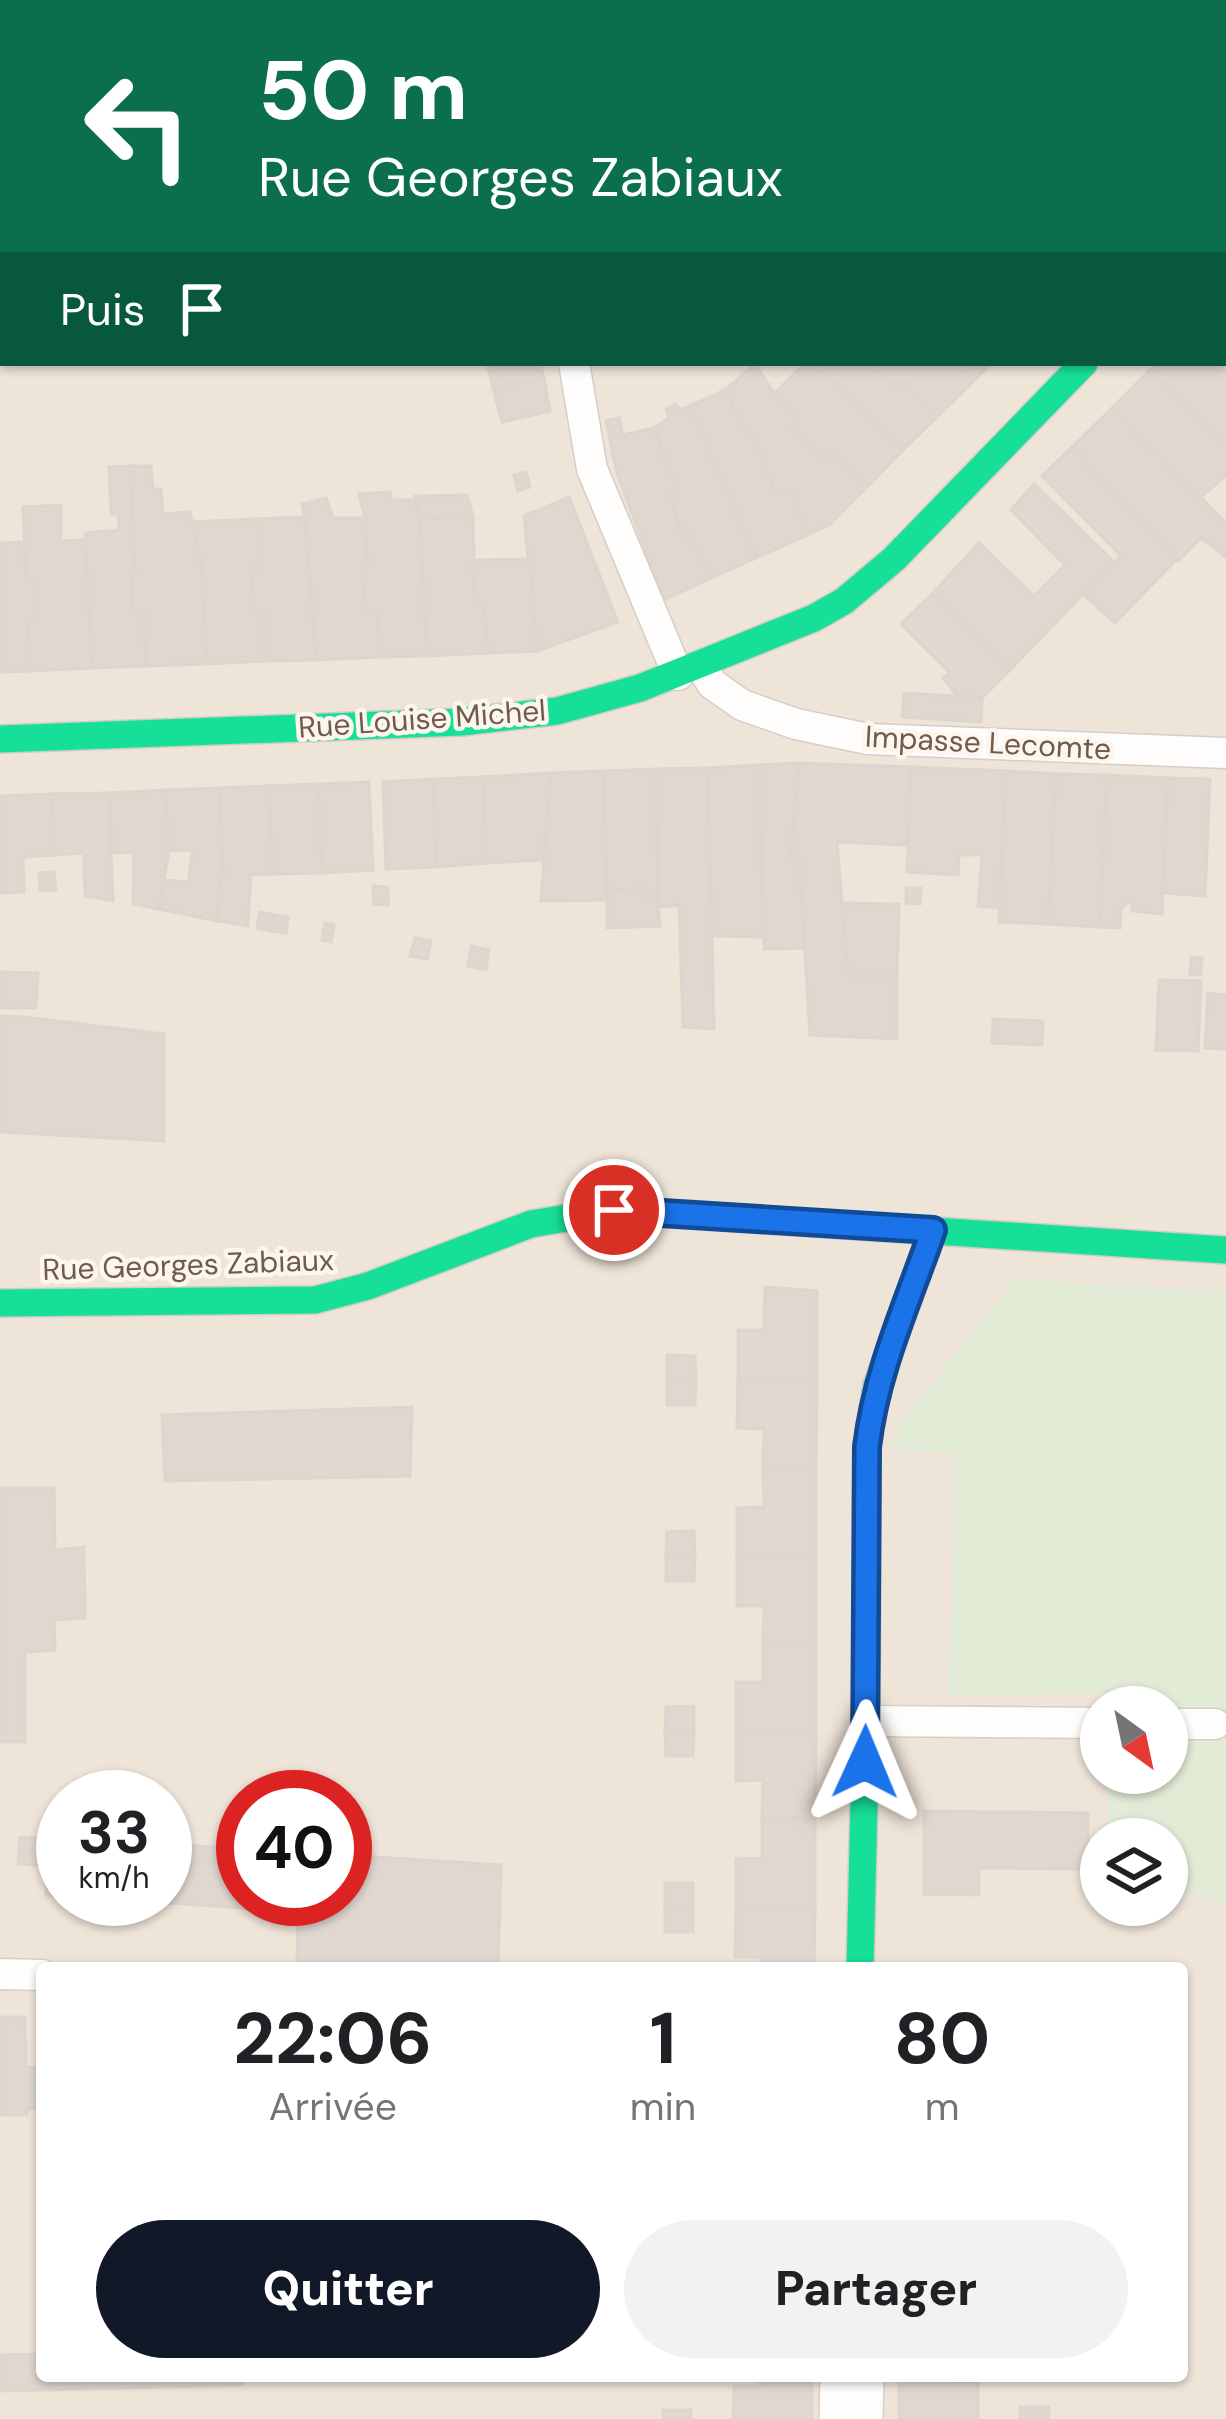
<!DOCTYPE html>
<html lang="fr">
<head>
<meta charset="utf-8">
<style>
	:root { --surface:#fff; --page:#f2f2f2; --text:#202124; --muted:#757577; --accent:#111827 }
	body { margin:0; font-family:"DM Sans",sans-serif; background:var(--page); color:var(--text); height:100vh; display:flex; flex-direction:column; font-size:45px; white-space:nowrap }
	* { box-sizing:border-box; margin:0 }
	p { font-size:39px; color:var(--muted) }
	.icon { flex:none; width:66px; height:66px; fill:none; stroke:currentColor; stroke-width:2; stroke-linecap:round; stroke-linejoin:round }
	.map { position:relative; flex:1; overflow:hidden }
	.panel { position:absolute; left:36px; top:1962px; width:1152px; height:420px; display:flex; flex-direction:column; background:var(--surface); border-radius:12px; box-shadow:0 3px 9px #0004 }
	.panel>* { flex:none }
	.banner { position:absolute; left:0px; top:0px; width:1227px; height:366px; box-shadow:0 3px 9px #0004; background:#0b6e4f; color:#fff; overflow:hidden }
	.needle { width:78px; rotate:147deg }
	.buttons { position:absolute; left:1080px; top:1686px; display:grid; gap:24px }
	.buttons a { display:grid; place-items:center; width:108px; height:108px; border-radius:50%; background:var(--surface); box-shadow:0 3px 9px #0004; font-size:60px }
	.speed { position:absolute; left:36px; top:1770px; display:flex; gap:24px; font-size:60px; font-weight:700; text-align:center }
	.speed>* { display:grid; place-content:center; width:156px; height:156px; border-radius:50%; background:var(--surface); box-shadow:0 3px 9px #0004; line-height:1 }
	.speed small { font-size:30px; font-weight:400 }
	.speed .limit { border:18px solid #d22; background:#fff; color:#111 }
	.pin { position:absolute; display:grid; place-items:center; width:102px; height:102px; color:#fff; margin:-51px; border:6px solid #fff; border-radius:50%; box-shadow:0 3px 12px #0007 }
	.me { position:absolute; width:132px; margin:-66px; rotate:1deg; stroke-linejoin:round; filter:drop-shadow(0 0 9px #0008) }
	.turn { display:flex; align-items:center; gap:42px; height:252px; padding:0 60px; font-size:54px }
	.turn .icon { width:156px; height:156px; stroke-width:2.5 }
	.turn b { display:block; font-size:84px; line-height:102px }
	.then { display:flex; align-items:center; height:114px; padding:0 60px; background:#0003; gap:24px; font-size:45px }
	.eta { display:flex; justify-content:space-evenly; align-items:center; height:204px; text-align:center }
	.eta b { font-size:72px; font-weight:800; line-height:84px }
	.button { display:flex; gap:24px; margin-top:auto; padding:24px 60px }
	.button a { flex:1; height:138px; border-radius:72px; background:var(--accent); color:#fff; font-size:48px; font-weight:800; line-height:138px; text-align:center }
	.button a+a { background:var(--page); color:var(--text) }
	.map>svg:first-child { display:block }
</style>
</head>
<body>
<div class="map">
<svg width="1226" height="2419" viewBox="0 0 1226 2419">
	<rect width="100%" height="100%" fill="#f6f1ea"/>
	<path fill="#eee4d8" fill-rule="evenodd" d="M0,0H1226V2419H0ZM3,3H1224V363H3ZM1101,1707H1167V1773H1101ZM63,1797H165V1899H63ZM243,1797H345V1899H243ZM1101,1839H1167V1905H1101ZM42,1968H1182V2376H42Z"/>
	<polygon fill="#e2ebd6" points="1014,1280 1226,1291 1226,1903 1167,1889 1167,1839 1106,1839 1109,1773 1167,1773 1167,1707 1113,1707 1112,1693 947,1696 951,1645 955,1453 890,1450 907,1415"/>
	<g fill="#dfd7d0" stroke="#ded5cd" stroke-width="3">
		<polygon points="327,0 453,0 454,3 328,3"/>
		<polygon points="561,0 665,0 660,3 562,3"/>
		<polygon points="1025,0 1071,0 1075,3 1025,3"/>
		<polygon points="1140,0 1226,0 1226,78 1224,3 1144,3"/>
		<rect x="0" y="207" width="3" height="146"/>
		<polygon points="1224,357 1226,359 1226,445 1151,369 1157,363 1224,363"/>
		<polygon points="487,363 540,363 544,378 493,389"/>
		<polygon points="755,363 771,389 798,418 792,425 827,460 836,453 868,486 829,525 807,535 791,491 776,495 760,451 737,417 727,389"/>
		<polygon points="805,363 814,363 902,451 868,486 836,453 827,460 792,425 798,418 774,394"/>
		<polygon points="814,363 869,363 894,390 903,383 937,417 902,451"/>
		<polygon points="869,363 954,363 973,382 937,417 903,383 894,390"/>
		<polygon points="954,363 992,363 973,382"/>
		<polygon points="1151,369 1226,445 1226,475 1200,498 1112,408"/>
		<polygon points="544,378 550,411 502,422 493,389"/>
		<polygon points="727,389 737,417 760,451 776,495 791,491 807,535 756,558 690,406"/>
		<polygon points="676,404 680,410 690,406 756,558 709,579 690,533 682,536 669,493 676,490 654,428 669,418 666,409"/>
		<polygon points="1112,408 1226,523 1226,557 1201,538 1178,561 1072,447"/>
		<polygon points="619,418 623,435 654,428 676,490 669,493 682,536 690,533 709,579 664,600 617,473 606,421"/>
		<polygon points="1072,447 1176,560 1115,623 1083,594 1121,556 1042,476"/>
		<polygon points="130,466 151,466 153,489 161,489 163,514 190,512 201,559 207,664 146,666 144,615 133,614 131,574 135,574"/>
		<polygon points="130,466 135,574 131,574 133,614 144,615 146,666 92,668 85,533 119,530 118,514 111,514 109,467"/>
		<polygon points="526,472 530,487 518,491 514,475"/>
		<polygon points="1034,484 1114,562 1011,669 932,594 979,543 1034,596 1065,565 1011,510"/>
		<polygon points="390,492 392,500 416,500 420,519 427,656 379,657 377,611 365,611 362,565 367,564 365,518 359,494"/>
		<polygon points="467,495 473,517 420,519 415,496"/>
		<polygon points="569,497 618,622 537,651 524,516"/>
		<polygon points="326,498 333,518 365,518 367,564 362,565 365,611 377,611 379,657 316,660 306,522 302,504"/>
		<polygon points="61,505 61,541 85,540 92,668 30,671 28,622 35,620 34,580 26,579 23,507"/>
		<polygon points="304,517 316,660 265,661 263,614 254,614 251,568 259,569 258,519"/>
		<polygon points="473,517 475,605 484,605 488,653 427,656 420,519"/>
		<polygon points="258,519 259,569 251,568 254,614 263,614 265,661 207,664 201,559 192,522"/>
		<polygon points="23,542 26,579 34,580 35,620 28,622 30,671 0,672 0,543"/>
		<polygon points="530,559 537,651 488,653 484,605 475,605 472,560"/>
		<polygon points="932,594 1011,669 982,698 958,696 943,678 950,673 901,624"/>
		<polygon points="904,693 982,698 981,722 902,717"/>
		<polygon points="799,763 911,767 908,845 837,842 848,975 897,976 897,1039 810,1035 799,860 790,860"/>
		<polygon points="799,763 790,860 799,860 805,948 764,949 759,765"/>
		<polygon points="759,765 763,937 712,936 707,768"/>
		<polygon points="911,767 1006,771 999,908 978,906 982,855 959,855 958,875 907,872"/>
		<polygon points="707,768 712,936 714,1029 683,1027 679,905 658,907 656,769"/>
		<polygon points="656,769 658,900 648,900 648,889 607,890 603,771"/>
		<polygon points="603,771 607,900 541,901 551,773"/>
		<polygon points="1006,771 1056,774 1048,924 999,922"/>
		<polygon points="551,773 543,860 486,863 483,777"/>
		<polygon points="1056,774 1107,775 1100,927 1048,924"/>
		<polygon points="1107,775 1168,778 1162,914 1132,911 1134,898 1121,908 1120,928 1100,927"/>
		<polygon points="483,777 486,863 436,867 433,779"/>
		<polygon points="1168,778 1210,779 1205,896 1163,893"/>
		<polygon points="433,779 436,867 386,869 383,782"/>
		<polygon points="369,782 373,870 322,873 318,784"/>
		<polygon points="318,784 322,873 272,874 269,786"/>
		<polygon points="269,786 272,874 251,875 248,926 217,921 219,883 223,876 219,788"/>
		<polygon points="219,788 223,876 219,883 217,921 159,909 164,880 188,882 193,850 169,851 165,790"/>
		<polygon points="165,790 169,851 159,909 133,904 134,852 111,853 110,793"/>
		<polygon points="110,793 111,853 113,901 85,896 84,853 54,855 52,794"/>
		<polygon points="52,794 54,855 23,857 24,892 0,893 0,796"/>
		<polygon points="54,872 56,890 40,891 39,873"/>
		<polygon points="373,886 387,887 389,905 374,904"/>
		<polygon points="906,888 921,888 920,904 906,903"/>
		<polygon points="648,889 648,900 658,900 660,926 607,928 607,890"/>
		<polygon points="842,903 899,904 897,976 848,975"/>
		<polygon points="260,912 274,915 271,931 257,928"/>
		<polygon points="274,915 288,917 286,933 271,931"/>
		<polygon points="325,923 334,925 331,942 322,940"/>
		<polygon points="415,938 431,941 427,959 410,956"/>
		<polygon points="471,946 489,950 486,970 468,966"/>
		<polygon points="1191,957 1202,958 1201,974 1190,975"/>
		<polygon points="0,972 38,973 36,1008 0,1008"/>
		<polygon points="1159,980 1201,981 1198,1051 1156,1050"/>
		<polygon points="1208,993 1226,995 1226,1049 1205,1048"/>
		<polygon points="0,1016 25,1017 164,1034 164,1141 0,1132"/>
		<polygon points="993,1019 1043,1021 1042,1045 992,1043"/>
		<polygon points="765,1287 817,1291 817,1379 738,1380 738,1330 764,1330"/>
		<polygon points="667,1355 695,1356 696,1380 667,1380"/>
		<polygon points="817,1379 816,1467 763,1467 764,1429 737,1428 738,1380"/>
		<polygon points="667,1380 696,1380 695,1405 667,1405"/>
		<polygon points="412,1407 410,1476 165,1481 162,1415"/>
		<polygon points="763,1467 816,1467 816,1556 737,1557 737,1508 764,1507"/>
		<polygon points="0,1488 54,1488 55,1550 84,1547 85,1618 54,1620 55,1650 25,1652 25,1742 0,1742"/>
		<polygon points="694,1531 695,1557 666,1556 667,1532"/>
		<polygon points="666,1556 695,1557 694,1581 666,1581"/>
		<polygon points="816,1556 816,1646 763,1645 764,1606 737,1606 737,1557"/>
		<polygon points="763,1645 816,1646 816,1732 736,1732 736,1682 763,1682"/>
		<polygon points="694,1706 694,1731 665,1731 666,1707"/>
		<polygon points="665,1731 694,1731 693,1756 666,1756"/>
		<polygon points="736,1732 816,1732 815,1818 762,1819 763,1780 736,1781"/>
		<polygon points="924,1811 1088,1813 1088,1869 979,1868 979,1895 924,1894"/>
		<polygon points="815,1818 815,1909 736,1908 736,1859 762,1858 762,1819"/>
		<polygon points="20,1837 50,1839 48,1866 18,1864"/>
		<polygon points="51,1838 63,1838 63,1896 46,1895"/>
		<polygon points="165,1844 243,1849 243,1899 305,1899 304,1912 107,1899 165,1899"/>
		<polygon points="345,1855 501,1865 498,1968 297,1968 298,1911 304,1912 305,1899 345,1899"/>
		<polygon points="665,1883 693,1883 693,1907 665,1906"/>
		<polygon points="665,1906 693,1907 693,1932 665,1932"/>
		<polygon points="736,1908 815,1909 814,1968 761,1968 761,1957 735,1957"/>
		<polygon points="0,2017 25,2017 26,2067 42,2067 42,2108 28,2109 27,2115 0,2115"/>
		<polygon points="42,2354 42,2376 242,2376 242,2385 0,2391 0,2355"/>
		<polygon points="760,2376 812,2376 812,2419 733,2419 734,2386 760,2386"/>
		<polygon points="899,2376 952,2376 952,2382 978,2382 978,2419 899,2419"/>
		<rect x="1020" y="2407" width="29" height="12"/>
		<rect x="663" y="2410" width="28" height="9"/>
	</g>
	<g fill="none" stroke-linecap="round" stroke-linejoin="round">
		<g stroke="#d5cec8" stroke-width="33">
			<g id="lane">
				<polyline points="502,0 503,3"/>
				<polyline points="574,363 592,469 678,675"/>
				<polyline points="701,665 712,684 742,705 796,724 868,739 1226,753"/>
				<polyline points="866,1721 1101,1723"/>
				<polyline points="1167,1724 1215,1724"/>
				<polyline points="0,1974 42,1975"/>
			</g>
		</g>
		<g stroke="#d5cec8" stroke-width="66">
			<g id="street">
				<polyline points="1224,219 1226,216"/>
				<polyline points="851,2419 852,2376"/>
			</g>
		</g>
		<g stroke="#d3cdc5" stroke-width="30">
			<g id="fast">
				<polyline points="0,739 462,722 557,711 640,688 814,618 844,601 894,559 1084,363"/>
				<polyline points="0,1303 315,1300 368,1286 531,1224 614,1210 1226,1250"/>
				<polyline points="860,1968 866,1721 867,1447 877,1385 933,1230"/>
			</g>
		</g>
		<use href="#lane" stroke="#fefdfc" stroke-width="30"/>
		<use href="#street" stroke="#fefdfc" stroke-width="63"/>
		<use href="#fast" stroke="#16e098" stroke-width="27"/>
	</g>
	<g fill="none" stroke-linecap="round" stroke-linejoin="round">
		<g stroke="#114b97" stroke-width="30">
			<path id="route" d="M614,1210L933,1230C908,1302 876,1371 867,1447L865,1762"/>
		</g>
		<use href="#route" stroke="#1a73e8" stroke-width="21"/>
	</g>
	<g text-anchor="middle" stroke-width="9" stroke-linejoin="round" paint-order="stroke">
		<g font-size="30" fill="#705a4e" stroke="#fdf6ec">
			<text transform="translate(422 719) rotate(-4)" y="10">Rue Louise Michel</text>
			<text transform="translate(988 743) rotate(3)" y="10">Impasse Lecomte</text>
			<text transform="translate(188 1265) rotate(-2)" y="10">Rue Georges Zabiaux</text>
		</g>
	</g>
</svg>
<div class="buttons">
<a><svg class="needle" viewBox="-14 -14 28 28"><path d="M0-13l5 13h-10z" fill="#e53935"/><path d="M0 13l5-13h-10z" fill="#757577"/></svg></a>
<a><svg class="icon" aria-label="layers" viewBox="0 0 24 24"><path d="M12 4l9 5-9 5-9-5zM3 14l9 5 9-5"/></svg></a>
</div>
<div class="speed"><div>33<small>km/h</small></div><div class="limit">40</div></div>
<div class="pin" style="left:614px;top:1210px;background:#d93025"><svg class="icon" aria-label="arrive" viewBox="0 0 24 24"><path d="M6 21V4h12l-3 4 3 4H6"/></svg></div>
<svg class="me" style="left:865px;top:1762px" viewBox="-20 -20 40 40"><path d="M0-17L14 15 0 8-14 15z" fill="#1a73e8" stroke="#fff" stroke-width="4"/></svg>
<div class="banner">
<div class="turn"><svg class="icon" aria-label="left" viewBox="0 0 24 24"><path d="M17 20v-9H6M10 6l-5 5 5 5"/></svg><div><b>50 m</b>Rue Georges Zabiaux</div></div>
<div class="then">Puis<svg class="icon" aria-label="arrive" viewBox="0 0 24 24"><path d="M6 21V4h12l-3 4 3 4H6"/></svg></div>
</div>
<section class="panel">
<div class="eta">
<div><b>22:06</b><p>Arrivée</p></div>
<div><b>1</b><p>min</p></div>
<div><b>80</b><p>m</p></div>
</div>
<div class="button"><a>Quitter</a><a>Partager</a></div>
</section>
</div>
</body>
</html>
